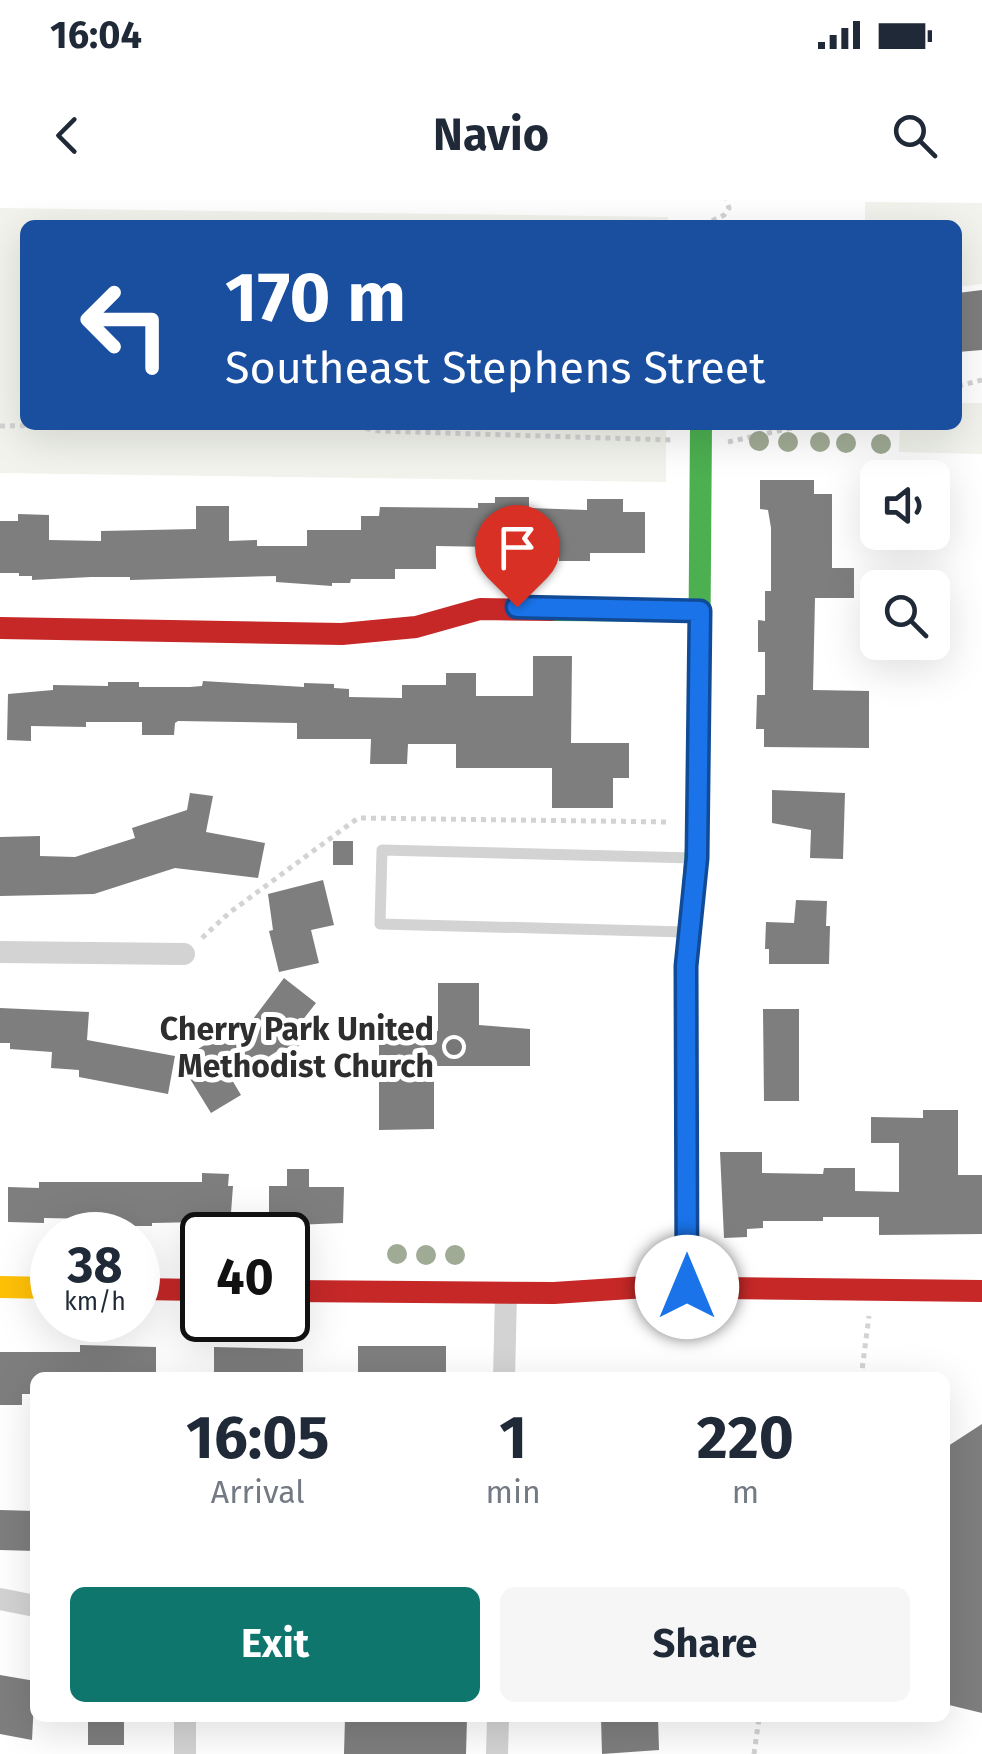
<!DOCTYPE html>
<html lang="en">
<head>
<meta charset="utf-8">
<style>
	:root { --surface:#fff; --page:#f6f6f7; --text:#1f2937; --muted:#747a83; --accent:#0f766e }
	body { margin:0; font-family:"Fira Sans",sans-serif; background:var(--page); color:var(--text); height:100vh; display:flex; flex-direction:column; font-size:38px; white-space:nowrap }
	* { box-sizing:border-box; margin:0 }
	p { font-size:32px; color:var(--muted) }
	.icon { flex:none; width:55px; height:55px; fill:none; stroke:currentColor; stroke-width:2; stroke-linecap:round; stroke-linejoin:round }
	.map { position:relative; flex:1; overflow:hidden }
	.panel { position:absolute; left:30px; top:1172px; width:920px; height:350px; display:flex; flex-direction:column; background:var(--surface); border-radius:15px; box-shadow:0 10px 40px #0002 }
	.panel>* { flex:none }
	.hud { position:absolute; left:20px; top:20px; width:942px; height:210px; border-radius:15px; box-shadow:0 10px 40px #0002; background:#1a4fa0; color:#fff; overflow:hidden }
	.buttons { position:absolute; left:860px; top:260px; display:grid; gap:20px }
	.buttons a { display:grid; place-items:center; width:90px; height:90px; border-radius:15px; background:var(--surface); box-shadow:0 10px 40px #0002; font-size:50px }
	.speed { position:absolute; left:30px; top:1012px; display:flex; gap:20px; font-size:50px; font-weight:700; text-align:center }
	.speed>* { display:grid; place-content:center; width:130px; height:130px; border-radius:50%; background:var(--surface); box-shadow:0 10px 40px #0002; line-height:1 }
	.speed small { font-size:25px; font-weight:400 }
	.speed .limit { border:5px solid #111; border-radius:15px; background:#fff; color:#111 }
	.pin { position:absolute; display:grid; place-items:center; width:85px; height:85px; color:#fff; margin:-102px -42px; border-radius:50% 50% 50% 0; rotate:-45deg; box-shadow:0 0 10px #0007 }
	.pin .icon { rotate:45deg }
	.me { position:absolute; width:110px; margin:-55px; rotate:0deg; stroke-linejoin:round; filter:drop-shadow(0 0 8px #0008) }
	.turn { display:flex; align-items:center; gap:35px; height:210px; padding:0 40px; font-size:45px }
	.turn .icon { width:130px; height:130px; stroke-width:2.5 }
	.turn b { display:block; font-size:70px; line-height:85px }
	.eta { display:flex; justify-content:space-evenly; align-items:center; height:170px; text-align:center }
	.eta b { font-size:60px; font-weight:700; line-height:70px }
	.button { display:flex; gap:20px; margin-top:auto; padding:20px 40px }
	.button a { flex:1; height:115px; border-radius:15px; background:var(--accent); color:#fff; font-size:40px; font-weight:700; line-height:115px; text-align:center }
	.button a+a { background:var(--page); color:var(--text) }
	.status { display:flex; justify-content:space-between; align-items:center; height:70px; padding:0 50px; background:var(--surface); direction:ltr }
	.status svg { height:28px; fill:currentColor }
	header { display:flex; justify-content:space-between; align-items:center; height:130px; padding:0 40px; background:var(--surface); font-size:45px; font-weight:700 }
	.map>svg:first-child { display:block }
</style>
</head>
<body>
<div class="status"><b>16:04</b><svg viewBox="0 0 49 12"><path d="M0 12V9h3v3zM5 12V6h3v6zM10 12V3h3v9zM15 12V0h3v12zM26 1h20v11H26zM47 4h2v5h-2z"/></svg></div>
<header><svg class="icon" aria-label="back" viewBox="0 0 24 24"><path d="M15 5l-7 7 7 7"/></svg>Navio<svg class="icon" aria-label="search" viewBox="0 0 24 24"><circle cx="10" cy="10" r="6"/><path d="M15 15l6 6"/></svg></header>
<div class="map">
<svg width="982" height="1554" viewBox="0 0 982 1554">
	<rect width="100%" height="100%" fill="#fff"/>
	<g fill="#f1f3ec">
		<polygon points="865,2 982,3 982,84 958,87 958,25 865,25"/>
		<polygon points="0,8 668,17 668,25 25,25 25,225 666,225 666,282 0,273"/>
		<polygon points="958,203 982,203 982,254 899,252 900,225 958,225"/>
	</g>
	<g fill="#7e7e7e">
		<polygon points="982,90 982,150 958,152 958,93"/>
		<polygon points="760,280 814,280 814,294 832,294 832,368 854,368 854,398 815,398 813,490 869,491 869,548 764,547 764,529 756,529 757,495 765,495 765,452 758,452 758,420 765,421 765,391 771,391 771,328 768,310 760,309"/>
		<polygon points="495,297 529,297 529,308 587,310 587,299 623,299 623,312 645,312 645,353 590,353 590,361 559,361 559,348 436,346 436,369 395,369 395,379 351,379 350,383 332,383 332,386 276,382 276,376 130,380 130,377 91,377 32,380 32,376 19,376 19,373 0,373 0,321 18,321 18,314 49,315 49,340 101,341 101,331 196,329 196,306 229,306 229,341 257,340 257,346 307,346 307,330 361,330 361,316 379,316 380,307 478,308 478,303 495,303"/>
		<polygon points="533,456 572,456 571,543 629,543 629,578 613,578 613,608 552,608 552,568 456,568 456,544 408,544 407,564 370,564 371,539 297,539 297,523 178,521 175,523 174,535 142,535 142,522 86,522 86,527 31,526 31,541 7,540 8,494 53,490 53,485 108,486 108,482 139,482 139,487 190,487 202,486 203,481 304,487 304,483 334,484 334,488 349,489 349,497 402,498 402,485 446,485 446,473 476,473 476,496 533,496"/>
		<polygon points="772,590 845,593 843,659 810,658 811,630 772,623"/>
		<polygon points="190,593 213,596 206,632 265,643 258,678 175,668 94,694 0,696 0,637 40,636 40,656 75,657 135,638 132,628 187,610"/>
		<rect x="333" y="641" width="20" height="24"/>
		<polygon points="323,680 334,725 311,730 319,763 279,772 269,731 273,730 268,694"/>
		<polygon points="796,700 827,701 826,726 830,726 829,764 769,764 769,749 765,749 766,722 794,723"/>
		<polygon points="284,778 316,803 298,826 309,834 288,858 279,850 232,880 241,895 211,913 179,861 235,826 241,835"/>
		<polygon points="438,783 479,783 479,825 530,829 530,866 434,866 434,929 379,930 379,830 438,831"/>
		<polygon points="0,808 89,812 87,840 175,856 168,894 79,877 79,870 51,868 52,852 10,849 10,843 0,843"/>
		<polygon points="763,809 799,809 799,901 764,901"/>
		<polygon points="923,910 958,910 958,975 982,975 982,1034 879,1035 879,1017 823,1017 823,1021 763,1021 763,1028 747,1029 747,1037 724,1038 720,952 762,952 762,973 823,974 824,968 855,968 855,991 899,992 899,943 871,943 871,917 923,918"/>
		<polygon points="287,969 309,969 309,987 344,987 343,1023 269,1026 269,986 287,986"/>
		<polygon points="202,973 229,974 228,986 233,986 230,1026 200,1025 200,1022 152,1023 152,1026 95,1026 95,1019 44,1018 44,1023 8,1022 8,987 39,988 39,982 202,982"/>
		<polygon points="80,1145 156,1147 156,1178 35,1178 35,1194 22,1194 22,1205 0,1205 0,1152 80,1152"/>
		<rect x="358" y="1146" width="88" height="32"/>
		<polygon points="214,1147 303,1149 303,1178 214,1178"/>
		<polygon points="982,1224 982,1513 945,1504 945,1248"/>
		<polygon points="0,1310 35,1311 35,1351 0,1350"/>
		<polygon points="0,1475 35,1481 32,1540 0,1534"/>
		<rect x="88" y="1518" width="36" height="27"/>
		<polygon points="345,1518 467,1518 466,1554 344,1554"/>
		<polygon points="601,1518 658,1518 659,1550 602,1554"/>
	</g>
	<g fill="none" stroke-linecap="round" stroke-linejoin="round">
		<g stroke="#d3d3d3" stroke-width="5" stroke-dasharray="5 5" stroke-linecap="butt">
			<polyline points="703,25 724,15 729,8 726,0"/>
			<polyline points="958,186 982,180"/>
			<polyline points="346,225 380,231 672,240"/>
			<polyline points="0,226 71,225"/>
			<polyline points="728,242 805,225"/>
			<polyline points="202,738 229,713 358,618 670,622"/>
			<polyline points="861,1178 869,1116"/>
			<polyline points="754,1554 759,1518"/>
		</g>
		<polyline stroke="#d3d3d3" stroke-width="11" points="686,732 380,724 382,650 693,658"/>
		<g stroke="#d3d3d3" stroke-width="22">
			<polyline points="0,752 184,754"/>
			<polyline points="504,1178 506,1094"/>
			<polyline points="0,1399 35,1406"/>
			<polyline points="185,1554 185,1518"/>
			<polyline points="497,1554 498,1518"/>
		</g>
		<g stroke="#4caf50" stroke-width="22">
			<polyline points="552,410 700,411"/>
			<polyline points="687,1087 687,766 698,622 701,225"/>
		</g>
		<polyline stroke="#ffc107" stroke-width="22" points="0,1087 52,1088"/>
		<g stroke="#c62828" stroke-width="22">
			<polyline points="0,428 342,434 416,427 480,409 552,410"/>
			<polyline points="138,1089 202,1090"/>
			<polyline points="288,1091 554,1093 646,1087 982,1091"/>
		</g>
	</g>
	<g fill="#a0ab95">
		<circle cx="759" cy="241" r="10"/>
		<circle cx="788" cy="242" r="10"/>
		<circle cx="820" cy="242" r="10"/>
		<circle cx="846" cy="243" r="10"/>
		<circle cx="881" cy="244" r="10"/>
		<circle cx="397" cy="1054" r="10"/>
		<circle cx="426" cy="1055" r="10"/>
		<circle cx="455" cy="1055" r="10"/>
	</g>
	<g fill="none" stroke-linecap="round" stroke-linejoin="round">
		<g stroke="#114b97" stroke-width="25">
			<polyline id="route" points="517,407 700,411 697,658 686,766 687,1087"/>
		</g>
		<use href="#route" stroke="#1a73e8" stroke-width="18"/>
	</g>
	<circle fill="#777" stroke="#fff" stroke-width="4" cx="454" cy="847" r="10"/>
	<g text-anchor="middle" stroke-width="10" stroke-linejoin="round" paint-order="stroke">
		<g font-size="32" font-weight="bold" fill="#2e2e2e" stroke="#fff" text-anchor="end">
			<text x="434" y="840">Cherry Park United<tspan x="434" dy="37">Methodist Church</tspan></text>
		</g>
	</g>
</svg>
<div class="buttons">
<a><svg class="icon" aria-label="sound" viewBox="0 0 24 24"><path d="M4 9h4l5-4v14l-5-4H4zM17 9q2 3 0 6"/></svg></a>
<a><svg class="icon" aria-label="search" viewBox="0 0 24 24"><circle cx="10" cy="10" r="6"/><path d="M15 15l6 6"/></svg></a>
</div>
<div class="speed"><div>38<small>km/h</small></div><div class="limit">40</div></div>
<div class="pin" style="left:517px;top:407px;background:#d93025"><svg class="icon" aria-label="arrive" viewBox="0 0 24 24"><path d="M6 21V4h12l-3 4 3 4H6"/></svg></div>
<svg class="me" style="left:687px;top:1087px" viewBox="-20 -20 40 40"><circle r="19" fill="#fff"/><path d="M0-13L10 11 0 6-10 11z" fill="#1a73e8"/></svg>
<div class="hud">
<div class="turn"><svg class="icon" aria-label="left" viewBox="0 0 24 24"><path d="M17 20v-9H6M10 6l-5 5 5 5"/></svg><div><b>170 m</b>Southeast Stephens Street</div></div>
</div>
<section class="panel">
<div class="eta">
<div><b>16:05</b><p>Arrival</p></div>
<div><b>1</b><p>min</p></div>
<div><b>220</b><p>m</p></div>
</div>
<div class="button"><a>Exit</a><a>Share</a></div>
</section>
</div>
</body>
</html>
